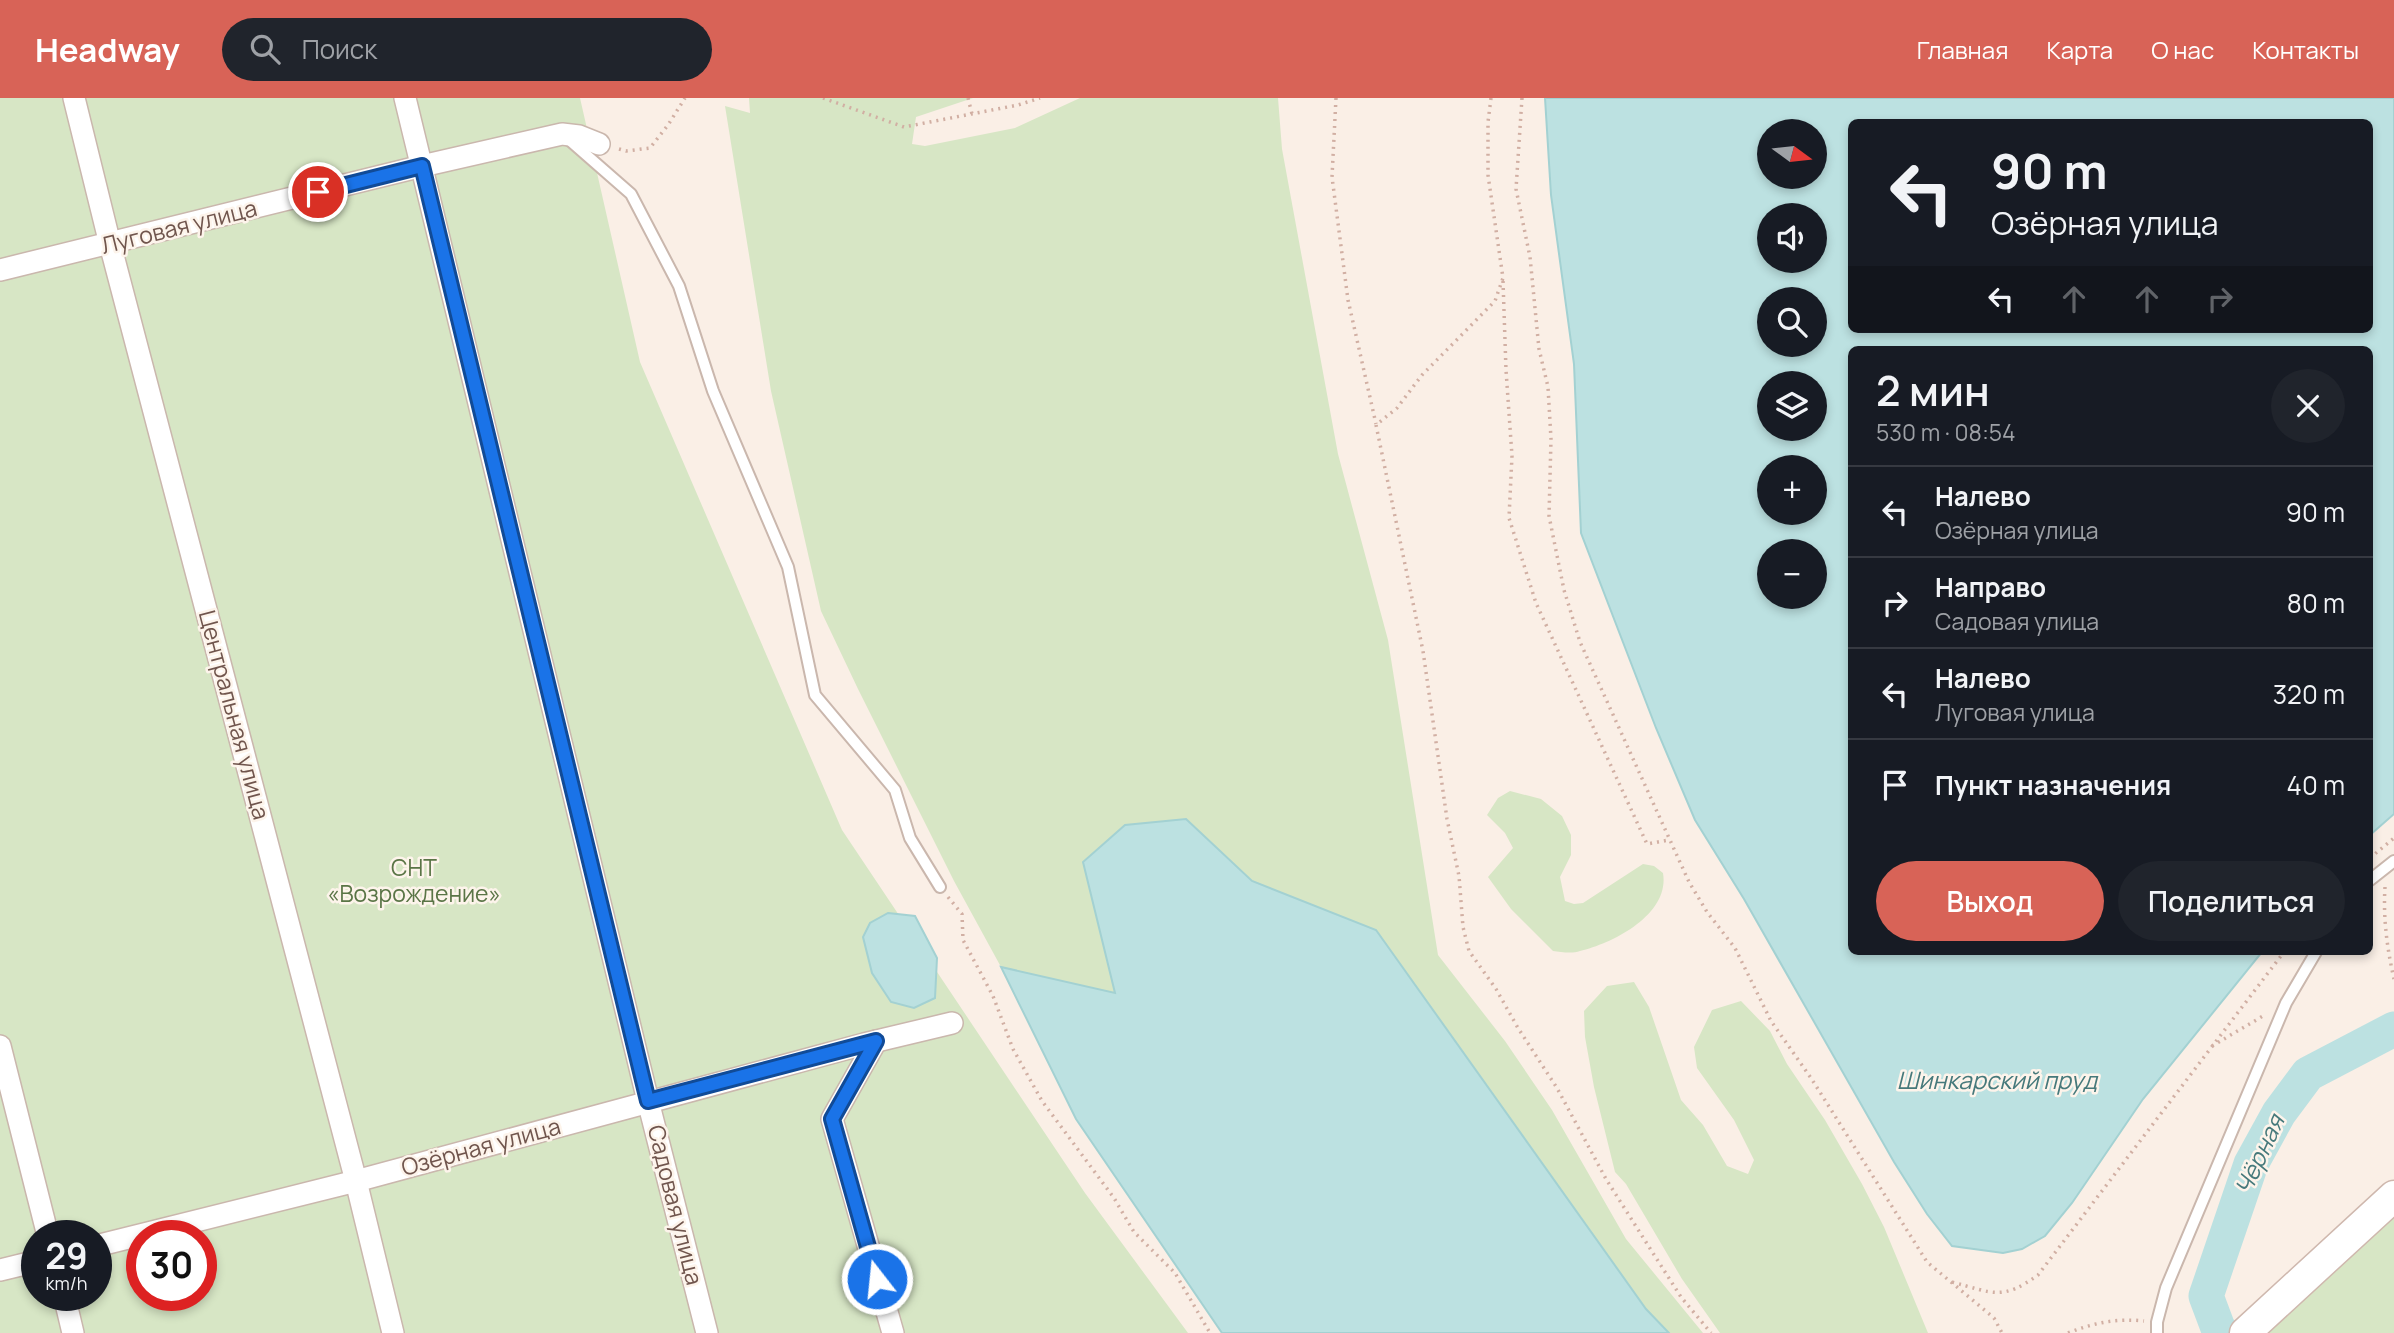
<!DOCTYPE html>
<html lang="ru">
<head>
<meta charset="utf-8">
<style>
	:root { --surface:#171b24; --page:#20242c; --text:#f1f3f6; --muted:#9ea1a6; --line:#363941; --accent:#d86357 }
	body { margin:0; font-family:Manrope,sans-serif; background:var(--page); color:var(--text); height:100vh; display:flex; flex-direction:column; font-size:26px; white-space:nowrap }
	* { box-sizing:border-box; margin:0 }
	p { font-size:23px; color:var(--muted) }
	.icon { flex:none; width:38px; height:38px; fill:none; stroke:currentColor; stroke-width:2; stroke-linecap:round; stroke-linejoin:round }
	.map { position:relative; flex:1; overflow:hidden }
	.side { position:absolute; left:1848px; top:248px; width:525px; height:609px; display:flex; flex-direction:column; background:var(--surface); border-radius:10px; box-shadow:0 4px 10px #0003 }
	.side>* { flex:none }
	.banner { position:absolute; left:1848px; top:21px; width:525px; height:214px; border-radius:10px; box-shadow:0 4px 10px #0003; background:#171b24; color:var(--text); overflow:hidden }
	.needle { width:46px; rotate:105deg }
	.controls { position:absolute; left:1757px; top:21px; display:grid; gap:14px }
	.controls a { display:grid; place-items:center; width:70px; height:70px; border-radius:50%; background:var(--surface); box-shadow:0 4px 10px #0003; font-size:35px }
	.speed { position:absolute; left:21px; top:1122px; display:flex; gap:14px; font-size:35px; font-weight:700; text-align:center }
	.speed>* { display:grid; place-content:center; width:91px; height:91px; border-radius:50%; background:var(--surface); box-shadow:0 4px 10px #0003; line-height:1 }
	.speed small { font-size:18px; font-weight:400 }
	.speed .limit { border:10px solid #d22; background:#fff; color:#111 }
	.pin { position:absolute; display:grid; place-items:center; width:60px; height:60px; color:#fff; margin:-30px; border:4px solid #fff; border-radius:50%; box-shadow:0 2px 7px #0007 }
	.me { position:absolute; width:77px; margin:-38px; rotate:344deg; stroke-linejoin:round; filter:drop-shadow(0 0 5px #0008) }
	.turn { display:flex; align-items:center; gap:24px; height:147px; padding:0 28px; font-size:32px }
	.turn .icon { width:91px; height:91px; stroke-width:2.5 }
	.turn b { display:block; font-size:49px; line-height:60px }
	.lanes { display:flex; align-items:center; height:66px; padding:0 28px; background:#0003; justify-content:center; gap:35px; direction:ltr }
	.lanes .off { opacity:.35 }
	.round { display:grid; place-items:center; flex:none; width:74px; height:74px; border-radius:37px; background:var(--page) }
	.headline { display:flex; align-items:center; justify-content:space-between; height:119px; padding:0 28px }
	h1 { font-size:42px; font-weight:600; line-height:52px }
	.cta { display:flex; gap:14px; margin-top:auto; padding:14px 28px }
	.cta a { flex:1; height:80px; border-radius:42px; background:var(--accent); color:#fff; font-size:28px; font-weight:600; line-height:80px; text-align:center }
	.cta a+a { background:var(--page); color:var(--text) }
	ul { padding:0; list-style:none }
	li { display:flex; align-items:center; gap:21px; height:91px; padding:0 28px; border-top:2px solid var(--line) }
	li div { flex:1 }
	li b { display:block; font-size:26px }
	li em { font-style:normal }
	header { display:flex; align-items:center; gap:42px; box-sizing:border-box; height:98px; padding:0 35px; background:var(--accent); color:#fff }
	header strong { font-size:33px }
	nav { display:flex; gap:38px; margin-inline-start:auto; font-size:24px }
	.search { width:490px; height:63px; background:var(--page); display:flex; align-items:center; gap:18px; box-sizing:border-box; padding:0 24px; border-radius:38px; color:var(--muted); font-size:26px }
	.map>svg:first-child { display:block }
</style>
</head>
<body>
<header>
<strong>Headway</strong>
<div class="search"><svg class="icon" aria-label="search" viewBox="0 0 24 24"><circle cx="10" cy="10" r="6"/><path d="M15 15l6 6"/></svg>Поиск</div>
<nav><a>Главная</a><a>Карта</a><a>О нас</a><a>Контакты</a></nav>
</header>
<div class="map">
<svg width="2394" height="1235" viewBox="0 0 2394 1235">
	<rect width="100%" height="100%" fill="#faefe6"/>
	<g fill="#d7e6c5" fill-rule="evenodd">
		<path d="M0,0H580L640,264L842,732L1085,1095L1188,1235H0ZM37,1138H96V1197H37ZM142,1138H201V1197H142Z"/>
		<polygon points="749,0 973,0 916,19 912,46 925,48 1015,30 1080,0 1278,0 1282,51 1338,356 1388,542 1438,857 1505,943 1552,1012 1626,1141 1703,1235 1669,1235 1646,1211 1376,832 1252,783 1186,721 1083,764 1116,896 1001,869 954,783 858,591 821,513 771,293 725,8 750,15"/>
		<path d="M1510,693L1541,701L1562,718L1571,737V757L1560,779L1565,803L1574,806L1583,805L1643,766L1654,768L1663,775C1670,816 1614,845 1580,853C1572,856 1561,854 1553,853L1511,811L1488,779L1513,750L1505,735L1487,717L1498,700Z"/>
		<polygon points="1634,884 1649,909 1681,1002 1703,1027 1727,1068 1748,1076 1754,1062 1734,1022 1697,970 1694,949 1712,912 1741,903 1770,933 1787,966 1825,1022 1862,1086 1884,1129 1928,1235 1720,1235 1682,1181 1626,1086 1615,1074 1594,989 1585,939 1584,913 1607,888"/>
		<polygon points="2394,1117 2394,1235 2267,1235 2351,1152"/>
	</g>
	<g fill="#bce1e1" stroke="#a3d1d2" stroke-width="2" fill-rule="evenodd">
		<path d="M1545,0H2394V716L2370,737V252H1852V854H2262L2143,1001L2072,1105L2045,1138L2022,1151L2003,1155L1952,1148L1927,1116L1894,1064L1744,801L1695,722L1656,630L1581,435L1574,266L1551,97ZM1852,24H2370V231H1852ZM1769,33H1815V79H1769ZM1769,117H1815V163H1769ZM1769,201H1815V247H1769ZM1769,285H1815V331H1769ZM1769,369H1815V415H1769ZM1769,453H1815V499H1769Z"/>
		<polygon points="1186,721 1252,783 1376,832 1646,1211 1669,1235 1222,1235 1076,1021 1001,869 1115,895 1083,764 1125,727"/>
		<polygon points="888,815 915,818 937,860 935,900 914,910 891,904 872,875 863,839 870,825"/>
	</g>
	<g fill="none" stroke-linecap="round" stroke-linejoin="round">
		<polyline stroke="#bce1e1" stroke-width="35" points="2222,1235 2218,1230 2206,1198 2251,1066 2279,1015 2308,976 2394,931"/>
		<g stroke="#cab7ad" stroke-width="14">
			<g id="lane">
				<polyline points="567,40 631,96 679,188 713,293 788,469 815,597 895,692 910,740 940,789"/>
				<polyline points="2370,782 2394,763"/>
				<polyline points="2157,1235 2157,1224 2166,1190 2286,905 2316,854"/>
			</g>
		</g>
		<g stroke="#cab7ad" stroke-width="24">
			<g id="street">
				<polyline points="74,0 110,146 356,1083 393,1235"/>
				<polyline points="405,0 648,1003 707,1235"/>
				<polyline points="0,172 422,68 562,36 579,38 599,46"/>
				<polyline points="876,943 832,1021 893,1235"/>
				<polyline points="0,948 48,1138"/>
				<polyline points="96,1148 356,1083 864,946 952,925"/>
				<polyline points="0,1172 37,1163"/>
				<polyline points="64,1197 73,1235"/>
			</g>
		</g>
		<g stroke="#cfb8ae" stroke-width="33">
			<polyline id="secondary" points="2245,1235 2394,1098"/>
		</g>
		<g stroke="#d1afa3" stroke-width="3.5" stroke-dasharray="2 5" stroke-linecap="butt">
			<polyline points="823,0 904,29 1018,7 1040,0"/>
			<polyline points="968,0 972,16"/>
			<polyline points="1336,0 1332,79 1348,202 1376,326"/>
			<polyline points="1491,0 1488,24 1488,77 1503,180 1495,203 1422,277 1397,310 1376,327 1423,553 1447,721 1459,778 1463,829 1469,853 1496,891 1518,930 1557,990 1606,1081 1644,1141 1681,1199 1711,1235"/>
			<polyline points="1522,0 1516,91 1530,159 1539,251 1548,289 1551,341 1549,418 1564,492 1580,544 1689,784 1707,814 1735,850 1771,923 1811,980 1927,1164 1994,1220 2002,1235"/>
			<polyline points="619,51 626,53 650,50 668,27 685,0"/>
			<polyline points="1503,183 1506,272 1512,358 1509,420 1536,505 1647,746 1669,742"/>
			<polyline points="2370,760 2394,740"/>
			<path d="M2385,789C2383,820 2387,850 2394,881"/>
			<polyline points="948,799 962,816 963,842 993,898 1013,951 1042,1003 1114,1100 1134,1134 1175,1175 1210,1235"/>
			<polyline points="2212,948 2263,918"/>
			<path d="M1952,1184C1993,1195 2002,1203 2038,1177L2284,854"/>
			<path d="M2068,1235C2093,1225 2117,1220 2144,1223"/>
		</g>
		<use href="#lane" stroke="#fff" stroke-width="10"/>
		<use href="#street" stroke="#fff" stroke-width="21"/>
		<use href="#secondary" stroke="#fff" stroke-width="30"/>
	</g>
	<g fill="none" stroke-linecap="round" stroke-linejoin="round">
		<g stroke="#114b97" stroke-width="18">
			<polyline id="route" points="318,94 422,68 648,1003 876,943 832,1021 877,1181"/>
		</g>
		<use href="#route" stroke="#1a73e8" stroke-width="12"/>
	</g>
	<g text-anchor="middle" stroke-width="5" stroke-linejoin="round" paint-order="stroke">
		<g font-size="23" fill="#70554d" stroke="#fdf4eb">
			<text transform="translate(179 129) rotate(-14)" y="8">Луговая улица</text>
			<text transform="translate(234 617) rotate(75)" y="8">Центральная улица</text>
			<text transform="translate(481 1049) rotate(-15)" y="8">Озёрная улица</text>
			<text transform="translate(675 1107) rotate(76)" y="8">Садовая улица</text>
		</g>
		<g font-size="23" fill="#5a7546" stroke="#fdf4eb">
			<text x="414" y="778">СНТ<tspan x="414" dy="26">«Возрождение»</tspan></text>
		</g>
		<g font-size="24" font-style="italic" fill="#46797b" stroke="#fdf4eb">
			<text x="1997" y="991">Шинкарский пруд</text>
			<text transform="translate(2260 1057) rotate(-65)" y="8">Чёрная</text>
		</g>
	</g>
</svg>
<div class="controls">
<a><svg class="needle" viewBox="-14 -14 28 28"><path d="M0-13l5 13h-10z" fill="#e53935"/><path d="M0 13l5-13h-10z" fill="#9ea1a6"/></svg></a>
<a><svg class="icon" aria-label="sound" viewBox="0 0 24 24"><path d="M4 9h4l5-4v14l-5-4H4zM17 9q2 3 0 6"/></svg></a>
<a><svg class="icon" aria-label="search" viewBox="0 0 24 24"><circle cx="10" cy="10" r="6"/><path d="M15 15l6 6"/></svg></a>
<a><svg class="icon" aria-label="layers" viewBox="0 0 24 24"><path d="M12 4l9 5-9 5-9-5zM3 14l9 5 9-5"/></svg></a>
<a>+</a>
<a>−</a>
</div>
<div class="speed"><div>29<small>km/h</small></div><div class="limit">30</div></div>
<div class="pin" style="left:318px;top:94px;background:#d93025"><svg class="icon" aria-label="arrive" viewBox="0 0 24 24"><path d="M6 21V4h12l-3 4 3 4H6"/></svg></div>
<svg class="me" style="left:877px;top:1181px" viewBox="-20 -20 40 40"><circle r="17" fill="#1a73e8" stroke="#fff" stroke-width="3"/><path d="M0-11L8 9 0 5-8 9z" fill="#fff"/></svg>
<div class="banner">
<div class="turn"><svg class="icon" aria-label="left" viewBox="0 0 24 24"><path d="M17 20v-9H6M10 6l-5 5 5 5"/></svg><div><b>90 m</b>Озёрная улица</div></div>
<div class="lanes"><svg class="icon" aria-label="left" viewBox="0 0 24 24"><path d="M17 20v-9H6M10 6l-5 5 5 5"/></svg><svg class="icon off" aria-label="ahead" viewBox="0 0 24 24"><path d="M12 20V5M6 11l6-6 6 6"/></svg><svg class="icon off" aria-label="ahead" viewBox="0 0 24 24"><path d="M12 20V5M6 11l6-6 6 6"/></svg><svg class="icon off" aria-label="right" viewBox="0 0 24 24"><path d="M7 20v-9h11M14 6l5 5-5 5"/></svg></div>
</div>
<section class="side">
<div class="headline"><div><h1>2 мин</h1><p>530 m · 08:54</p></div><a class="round"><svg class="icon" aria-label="close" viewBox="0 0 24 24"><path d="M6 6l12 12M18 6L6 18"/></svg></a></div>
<ul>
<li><svg class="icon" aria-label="left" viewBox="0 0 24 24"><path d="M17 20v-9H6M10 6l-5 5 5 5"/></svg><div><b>Налево</b><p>Озёрная улица</p></div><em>90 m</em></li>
<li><svg class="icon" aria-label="right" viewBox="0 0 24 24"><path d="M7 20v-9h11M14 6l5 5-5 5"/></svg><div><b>Направо</b><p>Садовая улица</p></div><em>80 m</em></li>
<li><svg class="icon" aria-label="left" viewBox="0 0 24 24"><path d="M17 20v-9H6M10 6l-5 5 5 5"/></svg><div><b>Налево</b><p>Луговая улица</p></div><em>320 m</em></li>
<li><svg class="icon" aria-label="arrive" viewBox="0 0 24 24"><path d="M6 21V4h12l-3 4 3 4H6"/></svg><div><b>Пункт назначения</b></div><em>40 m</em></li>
</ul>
<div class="cta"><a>Выход</a><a>Поделиться</a></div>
</section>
</div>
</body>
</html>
